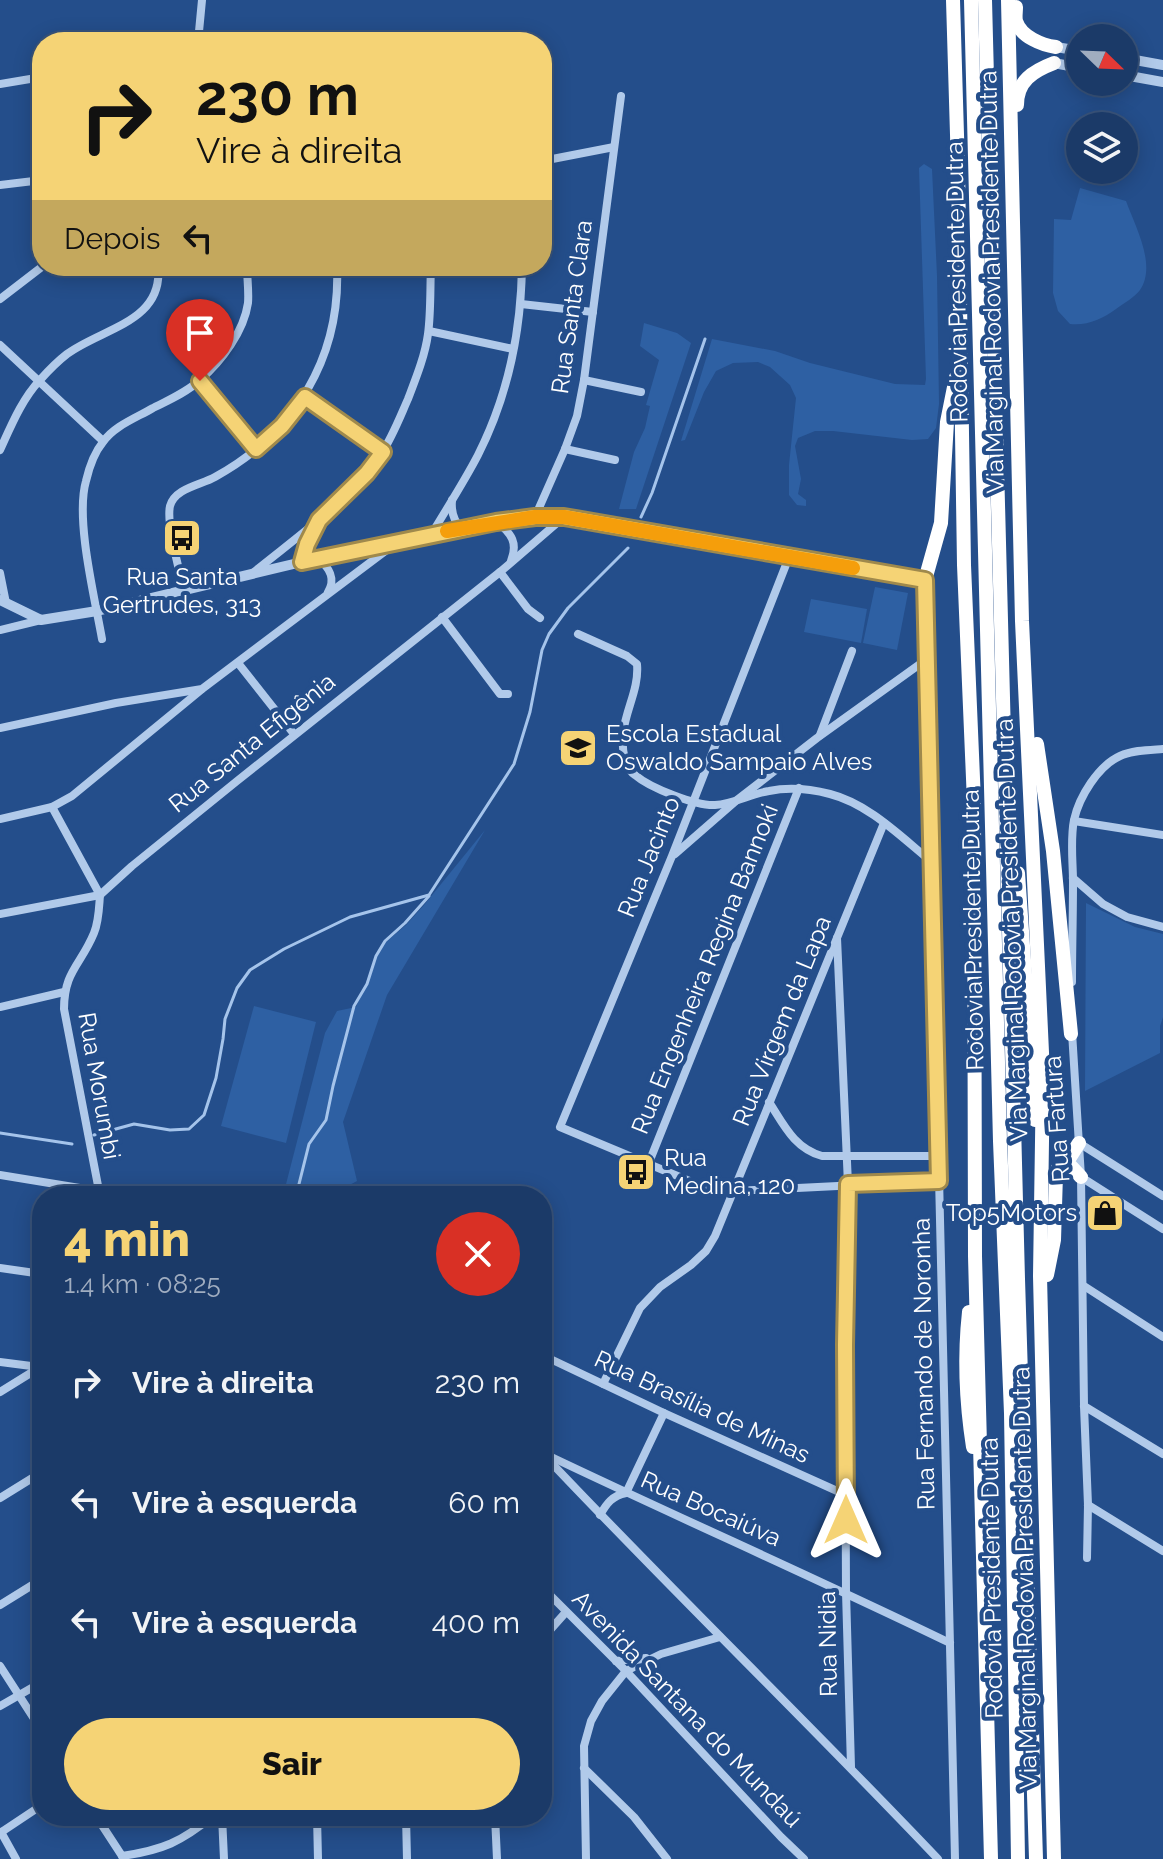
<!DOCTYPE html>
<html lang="pt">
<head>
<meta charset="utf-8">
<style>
	:root { --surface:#1b3a68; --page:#24416e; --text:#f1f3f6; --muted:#a0adc0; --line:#39547c; --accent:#f5d375 }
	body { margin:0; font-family:Raleway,sans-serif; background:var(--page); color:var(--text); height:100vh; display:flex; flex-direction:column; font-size:30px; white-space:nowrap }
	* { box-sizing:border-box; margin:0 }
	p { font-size:26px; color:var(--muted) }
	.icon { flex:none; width:44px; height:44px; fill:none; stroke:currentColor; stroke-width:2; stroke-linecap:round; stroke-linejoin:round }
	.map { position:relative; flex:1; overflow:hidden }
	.side { position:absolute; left:32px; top:1186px; width:520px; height:640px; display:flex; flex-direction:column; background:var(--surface); border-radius:32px; box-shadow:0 4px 20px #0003,0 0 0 2px var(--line) }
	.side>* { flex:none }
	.banner { position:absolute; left:32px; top:32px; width:520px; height:244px; border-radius:32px; box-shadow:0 4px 20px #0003,0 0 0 2px var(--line); background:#f5d375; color:#111; overflow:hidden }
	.needle { width:52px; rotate:113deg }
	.controls { position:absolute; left:1066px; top:24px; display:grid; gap:16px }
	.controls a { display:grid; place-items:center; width:72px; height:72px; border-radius:50%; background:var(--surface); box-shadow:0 4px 20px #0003,0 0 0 2px var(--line); font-size:40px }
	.pin { position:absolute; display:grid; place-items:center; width:68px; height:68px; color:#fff; margin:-82px -34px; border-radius:50% 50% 50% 0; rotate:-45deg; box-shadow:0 0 8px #0007 }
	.pin .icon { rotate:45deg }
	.me { position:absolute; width:88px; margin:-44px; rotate:0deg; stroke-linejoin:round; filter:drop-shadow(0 0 6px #0008) }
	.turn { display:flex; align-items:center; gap:28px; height:168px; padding:0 32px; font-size:36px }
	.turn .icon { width:104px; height:104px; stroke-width:2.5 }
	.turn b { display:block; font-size:56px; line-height:68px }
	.then { display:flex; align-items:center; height:76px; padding:0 32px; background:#0003; gap:16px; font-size:30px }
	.round { display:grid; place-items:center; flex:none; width:84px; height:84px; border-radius:42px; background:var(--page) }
	.summary { display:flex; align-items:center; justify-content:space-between; height:136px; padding:0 32px }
	h1 { font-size:48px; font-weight:800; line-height:60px; color:var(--accent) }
	.primary-button { display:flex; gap:16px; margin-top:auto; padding:16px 32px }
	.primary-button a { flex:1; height:92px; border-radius:48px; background:var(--accent); color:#111; font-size:32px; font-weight:800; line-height:92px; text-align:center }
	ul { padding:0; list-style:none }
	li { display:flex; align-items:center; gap:24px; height:120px; padding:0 32px }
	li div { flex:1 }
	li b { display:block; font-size:30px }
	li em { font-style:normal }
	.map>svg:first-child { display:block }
</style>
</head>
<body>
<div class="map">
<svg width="1163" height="1859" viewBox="0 0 1163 1859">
	<rect width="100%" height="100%" fill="#244e8b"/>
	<g fill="#2e60a3">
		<polygon points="924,164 932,169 937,276 939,404 936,428 928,439 912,440 833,431 815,431 798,438 795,446 801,479 798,494 806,500 806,506 797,505 789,495 789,465 796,398 790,385 770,367 758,362 733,363 716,371 704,392 685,440 681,441 712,339 775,351 810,363 895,384 925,385 926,379 919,168"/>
		<path d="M1080,188L1126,201C1135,226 1157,265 1140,290C1135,297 1124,303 1116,309C1102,319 1087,326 1070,324L1058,311L1053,293L1054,219L1071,220Z"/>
		<polygon points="644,323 677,333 691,343 636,509 619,509 634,452 645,428 650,406 646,405 659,360 640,346"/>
		<polygon points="875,587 908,593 897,650 863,643"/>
		<polygon points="811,599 867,609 861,643 804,632"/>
		<polygon points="485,830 387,995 343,1122 357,1181 329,1196 289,1196 285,1188 325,1033 337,1011 356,1007 381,946 406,925 424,905"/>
		<polygon points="1086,903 1135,927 1163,934 1163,1017 1160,1026 1160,1053 1085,1091"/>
		<polygon points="254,1006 316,1022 286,1143 221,1126"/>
	</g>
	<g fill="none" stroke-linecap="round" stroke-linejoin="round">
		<g stroke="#a5c4eb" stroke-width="3">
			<polyline points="641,517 652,493 705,339"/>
			<polyline points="0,1133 72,1144"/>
			<polyline points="94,1135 134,1124 170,1130 189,1129 204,1115 216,1078 223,1039 225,1019 237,988 250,970 284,949 350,917 429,895 514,764 530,712 542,650 549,634 568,608 628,548"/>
			<polyline points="296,1196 309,1144 326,1120 333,1086 354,1006 367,984 376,956 385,941 405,923 429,896"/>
		</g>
		<g stroke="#b1caea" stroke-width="8">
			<polyline points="198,42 202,0"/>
			<polyline points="0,84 42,77"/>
			<polyline points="542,161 614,147"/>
			<polyline points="0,185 42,180"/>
			<polyline points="158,270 198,266"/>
			<polyline points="0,299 43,266"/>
			<polyline points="521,304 593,312"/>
			<polyline points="429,331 513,349"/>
			<polyline points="0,345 103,441"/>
			<polyline points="584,380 641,392"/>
			<polyline points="200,381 256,449"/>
			<polyline points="305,397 383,452"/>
			<polyline points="565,449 615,460"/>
			<path d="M0,450C11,426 22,399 40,380C48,371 58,361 67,354C102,328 164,322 158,266"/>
			<path d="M452,500C451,511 453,521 462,529"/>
			<polyline points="535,517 565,449 577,416 584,380 621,96"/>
			<path d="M497,522C512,534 518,543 511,561"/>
			<path d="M431,535C447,508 464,482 478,455C508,396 521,332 522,266"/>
			<polyline points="789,557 672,856 560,1127 699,1185 735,1191 939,1181"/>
			<path d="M318,559C329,567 336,579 328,592"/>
			<polyline points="302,562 307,544 318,522"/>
			<path d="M254,572C298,536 348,502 381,454C392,438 400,417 408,399C416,378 425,356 428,334C431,312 430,288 431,266"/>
			<polyline points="500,572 528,609 540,618"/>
			<polyline points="0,573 6,603"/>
			<polyline points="925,580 955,1859"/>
			<path d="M184,591C180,572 166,524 170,506C175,488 201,485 215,477C295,433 341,358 337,266"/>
			<polyline points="442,617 500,694 508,694"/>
			<polyline points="0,630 41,620"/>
			<path d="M578,634L627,656L637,664C640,697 615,722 625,760C627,766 630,772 635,775C650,788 696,806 715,805C734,804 750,794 769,791C789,787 810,789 830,794C869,804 901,837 932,862"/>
			<path d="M102,639C95,599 75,519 86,481C89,468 94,453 103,442C114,426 136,418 153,408C169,400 187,392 200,380C222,361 244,331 248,303C249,291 247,278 247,266"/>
			<polyline points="238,663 294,734"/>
			<polyline points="0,728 116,703 202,689 392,546"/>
			<polyline points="820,735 852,651"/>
			<polyline points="52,807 100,895"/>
			<polyline points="0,819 52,807 72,796 201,690"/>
			<polyline points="1074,821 1163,835"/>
			<polyline points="675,854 737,800 817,738 927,659"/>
			<polyline points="1073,878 1103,904 1127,917 1163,927"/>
			<path d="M100,895C99,907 99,921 94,933C81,965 64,971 64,1009L100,1196"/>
			<polyline points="0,914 100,895 132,866 237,781 500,572 564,517"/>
			<polyline points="837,938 848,1184 845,1345 846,1592 851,1767"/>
			<path d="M1072,982C1072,949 1073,916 1073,882C1073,862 1070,840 1074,820C1079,797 1098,766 1120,756C1133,750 1149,750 1163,749"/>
			<polyline points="0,1007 64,992"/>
			<polyline points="1072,1032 1081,1177 1084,1406 1088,1505 1087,1558"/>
			<path d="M769,1102C784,1125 794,1148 822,1156H938"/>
			<polyline points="1079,1143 1163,1196"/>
			<polyline points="648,1165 799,788"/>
			<polyline points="0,1175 98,1191 145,1196"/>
			<polyline points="1081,1177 1163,1229"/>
			<polyline points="0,1268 42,1274"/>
			<polyline points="1084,1286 1163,1337"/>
			<polyline points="542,1355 664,1413 846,1495"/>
			<polyline points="0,1362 39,1367"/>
			<polyline points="603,1384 640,1308 660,1287 691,1265 706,1251 715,1236 884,823"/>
			<polyline points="0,1392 42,1366"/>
			<polyline points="1084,1406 1163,1454"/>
			<path d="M542,1453C672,1591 808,1722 938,1859"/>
			<path d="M545,1454C679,1518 816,1578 950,1643"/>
			<polyline points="0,1498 42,1472"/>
			<polyline points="1088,1505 1163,1551"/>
			<path d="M600,1515C607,1503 612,1496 626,1493L664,1413"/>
			<polyline points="542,1587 626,1671 781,1837 804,1859"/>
			<polyline points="0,1605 42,1579"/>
			<polyline points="542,1639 566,1612"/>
			<polyline points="616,1661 646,1658"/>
			<polyline points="0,1666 42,1731"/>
			<polyline points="0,1706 42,1682"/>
			<polyline points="584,1768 634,1817 667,1859"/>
			<polyline points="96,1816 124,1859"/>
			<polyline points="222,1816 224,1859"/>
			<polyline points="317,1816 318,1859"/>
			<polyline points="406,1816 407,1859"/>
			<polyline points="495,1816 497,1859"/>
			<polyline points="1,1832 16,1859"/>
			<polyline points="0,1833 42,1805"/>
			<path d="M122,1856C163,1850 181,1842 213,1816"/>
			<polyline points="586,1859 584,1746 591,1721 602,1701 626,1671 661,1654 720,1637"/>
		</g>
		<g stroke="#b1caea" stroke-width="10">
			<polyline points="1056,47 1080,51"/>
			<polyline points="1124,58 1163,65"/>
			<polyline points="1054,63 1080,68"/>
			<polyline points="1124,75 1163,82"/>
			<polyline points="0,600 41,620 97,611 302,562 394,544 431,535 535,517 564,517 625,527 925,580"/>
		</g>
		<g stroke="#fff" stroke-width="14">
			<polyline points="953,0 958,168 964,565 974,802 975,1256 991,1859"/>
			<polyline points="971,0 1000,1141 1011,1413 1018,1859"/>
			<polyline points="985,0 1018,1279 1036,1859"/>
			<polyline points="1008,0 1022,621 1043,1074 1040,1276 1054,1859"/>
			<path d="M1016,7C1016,12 1015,17 1016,21C1021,37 1042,45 1056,47"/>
			<path d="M1017,105C1017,81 1033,71 1054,63"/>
			<polyline points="925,580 941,523 947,422 956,377"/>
			<polyline points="1037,744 1053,851 1071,1034"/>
			<polyline points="1018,873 1035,1120"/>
			<polyline points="1067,1162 1081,1177"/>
			<polyline points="1047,1275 1054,1240 1056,1174 1058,1168 1067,1162 1079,1143"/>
			<path d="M969,1312C964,1358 966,1402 973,1447"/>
		</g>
	</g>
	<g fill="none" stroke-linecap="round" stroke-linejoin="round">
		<g stroke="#9f894c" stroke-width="20">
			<polyline id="route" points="200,381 256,449 282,426 305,397 383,452 367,473 319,520 307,544 302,562 496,522 535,517 564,517 925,580 939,1181 848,1184 845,1345 846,1520"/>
		</g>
		<use href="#route" stroke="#f5d375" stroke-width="14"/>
		<polyline stroke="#f59e0b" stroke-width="14" points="447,531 535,517 564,517 853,568"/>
	</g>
	<defs>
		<g id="bus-square" transform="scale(2)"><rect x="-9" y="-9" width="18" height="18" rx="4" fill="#f5d375" stroke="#244e8b"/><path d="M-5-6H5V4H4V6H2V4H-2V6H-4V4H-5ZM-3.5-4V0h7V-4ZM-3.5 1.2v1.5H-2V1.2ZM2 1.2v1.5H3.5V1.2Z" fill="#111"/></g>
		<g id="school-square" transform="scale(2)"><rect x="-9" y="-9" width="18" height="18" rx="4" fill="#f5d375" stroke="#244e8b"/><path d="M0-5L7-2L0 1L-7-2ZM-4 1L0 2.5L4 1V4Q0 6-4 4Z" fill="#111"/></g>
		<g id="shop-square" transform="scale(2)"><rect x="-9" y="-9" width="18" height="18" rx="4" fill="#f5d375" stroke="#244e8b"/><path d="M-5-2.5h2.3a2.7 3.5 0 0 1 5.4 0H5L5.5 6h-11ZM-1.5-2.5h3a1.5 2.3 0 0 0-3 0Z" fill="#111"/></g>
	</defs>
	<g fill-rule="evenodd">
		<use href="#bus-square" x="182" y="538"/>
		<use href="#school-square" x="578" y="748"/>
		<use href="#bus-square" x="636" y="1172"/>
		<use href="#shop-square" x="1105" y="1213"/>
	</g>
	<g text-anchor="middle" stroke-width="8" stroke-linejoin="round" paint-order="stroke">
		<g font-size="24" fill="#fff" stroke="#244e8b">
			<text transform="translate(957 282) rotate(-91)" y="8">Rodovia Presidente Dutra</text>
			<text transform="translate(992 282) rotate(-91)" y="8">Via Marginal Rodovia Presidente Dutra</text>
			<text transform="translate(572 307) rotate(-82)" y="8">Rua Santa Clara</text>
			<text transform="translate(252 743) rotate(-39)" y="8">Rua Santa Efigênia</text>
			<text transform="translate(649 857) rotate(-68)" y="8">Rua Jacinto</text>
			<text transform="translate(973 930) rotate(-91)" y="8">Rodovia Presidente Dutra</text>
			<text transform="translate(1012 930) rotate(-92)" y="8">Via Marginal Rodovia Presidente Dutra</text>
			<text transform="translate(705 969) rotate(-68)" y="8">Rua Engenheira Regina Bannoki</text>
			<text transform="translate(782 1021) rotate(-68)" y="8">Rua Virgem da Lapa</text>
			<text transform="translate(99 1086) rotate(80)" y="8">Rua Morumbi</text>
			<text transform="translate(1057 1119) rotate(-94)" y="8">Rua Fartura</text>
			<text transform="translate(924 1364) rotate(-91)" y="8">Rua Fernando de Noronha</text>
			<text transform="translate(702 1407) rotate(25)" y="8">Rua Brasília de Minas</text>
			<text transform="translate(711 1509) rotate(24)" y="8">Rua Bocaiúva</text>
			<text transform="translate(992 1578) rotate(-91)" y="8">Rodovia Presidente Dutra</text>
			<text transform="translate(1025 1578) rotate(-91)" y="8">Via Marginal Rodovia Presidente Dutra</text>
			<text transform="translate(828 1644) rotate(-91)" y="8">Rua Nidia</text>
			<text transform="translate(687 1709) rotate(46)" y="8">Avenida Santana do Mundaú</text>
		</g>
		<g font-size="24" fill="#fff" stroke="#244e8b" text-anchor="start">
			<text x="182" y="585" text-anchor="middle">Rua Santa<tspan x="182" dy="28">Gertrudes, 313</tspan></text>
			<text x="606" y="742">Escola Estadual<tspan x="606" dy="28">Oswaldo Sampaio Alves</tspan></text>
			<text x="664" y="1166">Rua<tspan x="664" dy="28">Medina, 120</tspan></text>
			<text x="1077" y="1221" text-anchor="end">Top5Motors</text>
		</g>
	</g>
</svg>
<div class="controls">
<a><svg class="needle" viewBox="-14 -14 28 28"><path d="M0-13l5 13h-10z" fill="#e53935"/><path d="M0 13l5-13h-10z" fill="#a0adc0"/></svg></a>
<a><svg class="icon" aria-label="layers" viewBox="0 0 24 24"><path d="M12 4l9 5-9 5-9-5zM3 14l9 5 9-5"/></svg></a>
</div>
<div class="pin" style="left:200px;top:381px;background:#d93025"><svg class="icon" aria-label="arrive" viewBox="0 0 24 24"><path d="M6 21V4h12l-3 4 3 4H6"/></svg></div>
<svg class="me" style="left:846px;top:1520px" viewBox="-20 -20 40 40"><path d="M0-17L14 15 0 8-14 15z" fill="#f5d375" stroke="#fff" stroke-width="4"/></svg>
<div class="banner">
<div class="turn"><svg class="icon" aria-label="right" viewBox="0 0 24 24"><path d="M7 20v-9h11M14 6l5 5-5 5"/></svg><div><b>230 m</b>Vire à direita</div></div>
<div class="then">Depois<svg class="icon" aria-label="left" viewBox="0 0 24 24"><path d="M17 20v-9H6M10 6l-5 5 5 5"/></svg></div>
</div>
<section class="side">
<div class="summary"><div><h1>4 min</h1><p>1.4 km · 08:25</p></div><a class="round" style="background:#d93025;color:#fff"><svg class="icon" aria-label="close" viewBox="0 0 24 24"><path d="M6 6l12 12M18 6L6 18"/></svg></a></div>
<ul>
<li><svg class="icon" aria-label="right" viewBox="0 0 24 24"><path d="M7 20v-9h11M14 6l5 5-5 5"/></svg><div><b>Vire à direita</b></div><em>230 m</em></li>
<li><svg class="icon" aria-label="left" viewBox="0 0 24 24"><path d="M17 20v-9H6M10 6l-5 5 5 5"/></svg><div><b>Vire à esquerda</b></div><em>60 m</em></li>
<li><svg class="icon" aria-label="left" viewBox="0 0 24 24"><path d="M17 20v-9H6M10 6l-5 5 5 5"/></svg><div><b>Vire à esquerda</b></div><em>400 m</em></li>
</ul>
<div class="primary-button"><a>Sair</a></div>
</section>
</div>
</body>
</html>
